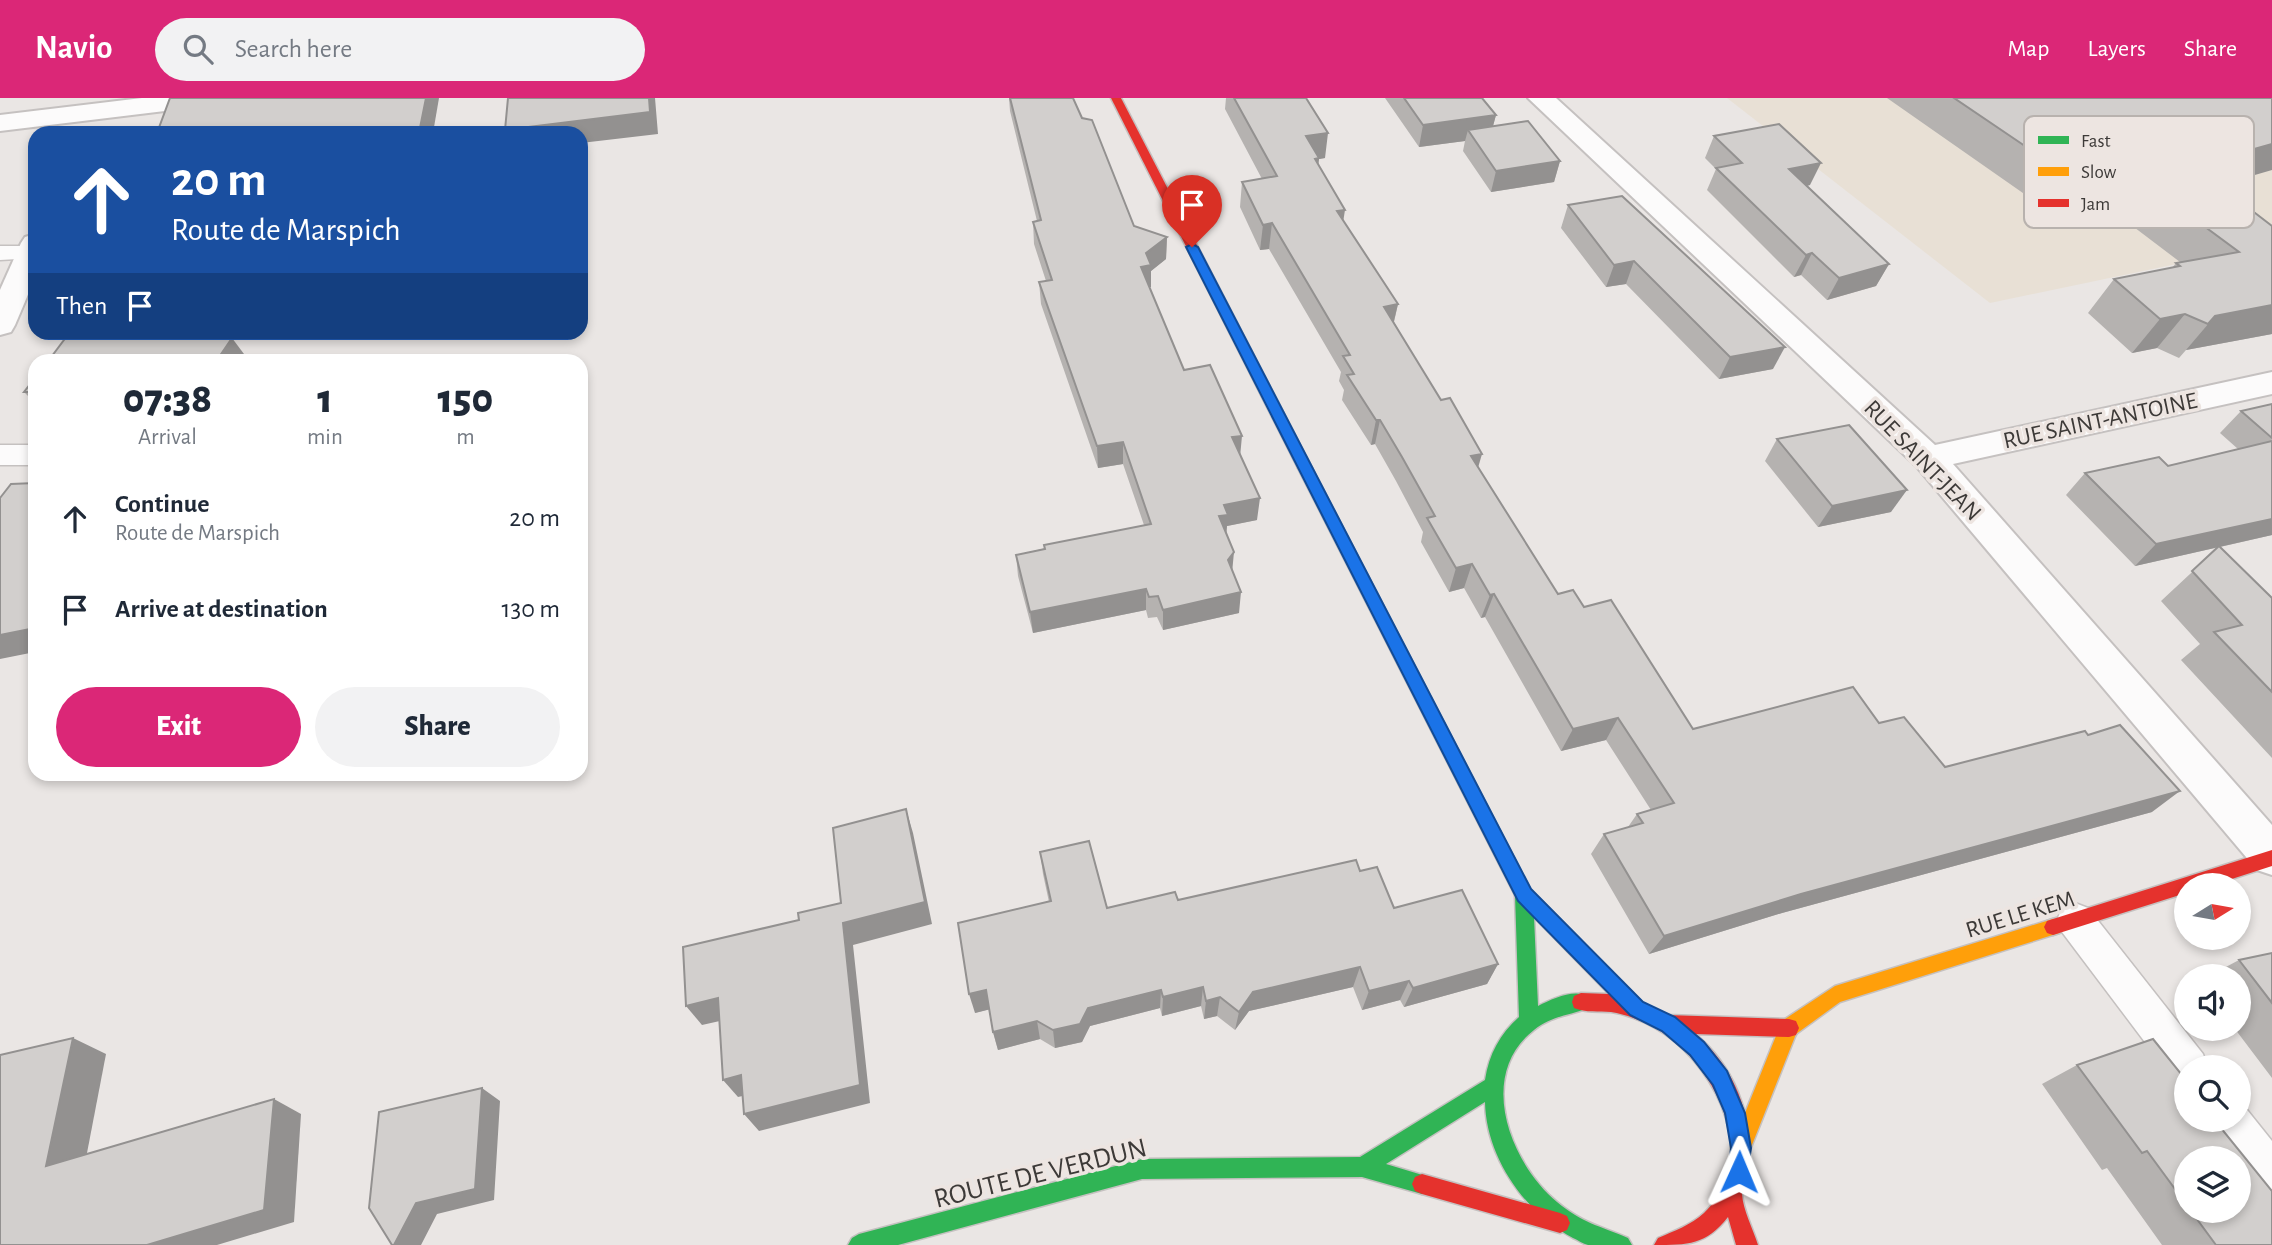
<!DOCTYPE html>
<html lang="en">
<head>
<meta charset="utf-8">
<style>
	:root { --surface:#fff; --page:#f2f2f3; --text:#1f2937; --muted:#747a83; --accent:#db2777 }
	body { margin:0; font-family:"Alegreya Sans",sans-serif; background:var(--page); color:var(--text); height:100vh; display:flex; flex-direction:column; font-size:26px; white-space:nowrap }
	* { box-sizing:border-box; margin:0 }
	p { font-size:23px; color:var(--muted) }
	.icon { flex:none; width:38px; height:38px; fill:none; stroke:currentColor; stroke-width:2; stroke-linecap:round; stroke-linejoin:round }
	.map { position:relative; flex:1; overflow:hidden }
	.panel { position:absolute; left:28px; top:256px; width:560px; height:427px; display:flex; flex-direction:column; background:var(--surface); border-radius:21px; box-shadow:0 4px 10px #0003 }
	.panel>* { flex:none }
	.hud { position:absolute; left:28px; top:28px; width:560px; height:214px; border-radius:21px; box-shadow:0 4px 10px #0003; background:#1a4fa0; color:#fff; overflow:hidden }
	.needle { width:46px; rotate:79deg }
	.buttons { position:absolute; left:2174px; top:775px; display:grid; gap:14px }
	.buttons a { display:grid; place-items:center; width:77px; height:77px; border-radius:50%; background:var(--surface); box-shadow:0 4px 10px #0003; font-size:35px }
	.pin { position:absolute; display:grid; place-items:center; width:60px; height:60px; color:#fff; margin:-72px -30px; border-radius:50% 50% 50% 0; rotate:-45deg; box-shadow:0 0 7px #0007 }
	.pin .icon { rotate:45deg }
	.me { position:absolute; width:77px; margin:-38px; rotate:1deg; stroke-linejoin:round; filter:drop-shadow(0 0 5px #0008) }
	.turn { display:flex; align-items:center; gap:24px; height:147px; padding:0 28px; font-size:32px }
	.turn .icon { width:91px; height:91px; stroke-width:2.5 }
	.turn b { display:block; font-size:49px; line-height:60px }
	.then { display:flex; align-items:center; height:66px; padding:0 28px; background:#0003; gap:14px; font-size:26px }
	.eta { display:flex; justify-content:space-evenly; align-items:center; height:119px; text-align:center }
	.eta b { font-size:42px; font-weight:800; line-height:49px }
	.cta { display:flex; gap:14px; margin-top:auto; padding:14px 28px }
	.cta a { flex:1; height:80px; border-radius:42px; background:var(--accent); color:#fff; font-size:28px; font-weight:800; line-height:80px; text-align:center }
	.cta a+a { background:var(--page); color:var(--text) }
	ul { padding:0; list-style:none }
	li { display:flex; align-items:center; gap:21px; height:91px; padding:0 28px }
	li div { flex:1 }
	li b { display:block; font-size:26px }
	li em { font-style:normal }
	header { display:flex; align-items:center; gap:42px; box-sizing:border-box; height:98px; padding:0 35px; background:var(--accent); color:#fff }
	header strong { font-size:33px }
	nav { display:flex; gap:38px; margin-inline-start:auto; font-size:24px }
	.search { width:490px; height:63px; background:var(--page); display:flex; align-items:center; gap:18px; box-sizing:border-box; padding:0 24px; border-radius:38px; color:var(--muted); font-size:26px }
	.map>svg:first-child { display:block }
</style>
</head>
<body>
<header>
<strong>Navio</strong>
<div class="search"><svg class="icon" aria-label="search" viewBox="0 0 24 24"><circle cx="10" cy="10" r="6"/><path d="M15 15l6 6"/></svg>Search here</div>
<nav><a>Map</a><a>Layers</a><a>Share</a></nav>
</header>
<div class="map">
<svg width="2272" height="1147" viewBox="0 0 2272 1147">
	<rect width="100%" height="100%" fill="#eae6e4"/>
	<polygon fill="#e8e0d5" points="1727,0 2272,0 2272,146 1990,205"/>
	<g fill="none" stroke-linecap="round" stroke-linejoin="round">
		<g stroke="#c5c1c0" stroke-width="3">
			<g id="lane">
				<polygon points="0,148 35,148 35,160 0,162"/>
				<rect x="0" y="347" width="35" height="20"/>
				<polygon points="2075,805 2088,810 2203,956 2208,970 2186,970 2186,988 2175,984 2062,834 2057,822 2062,810"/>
				<polygon points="2238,1006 2244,1008 2272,1043 2272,1095 2258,1089 2238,1065 2238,1060 2235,1060 2216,1036 2210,1022 2238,1022"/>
			</g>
		</g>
		<g stroke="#c5c1c0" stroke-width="4">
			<g id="street">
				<polygon points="142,0 219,0 215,5 206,8 0,33 0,17"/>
				<polygon points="1528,0 1556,0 1935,347 2272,274 2272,296 1953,366 2272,727 2272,777 2257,772 1916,368"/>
				<polygon points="35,136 35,180 15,227 11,234 0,237 0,192 21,145 25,139"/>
			</g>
		</g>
		<g stroke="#c5c1c0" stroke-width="3">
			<path id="fast" d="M1524,789L1530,791L1533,797L1538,908C1553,901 1572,891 1588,898L1590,904L1588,910C1568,918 1551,918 1534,932C1476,977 1510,1065 1557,1104C1582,1125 1600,1128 1628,1140L1632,1147C1618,1147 1601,1147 1588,1147C1583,1146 1578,1142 1573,1140C1525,1115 1486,1059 1485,1004L1386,1066L1429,1079L1432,1086L1429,1093L1422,1096L1362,1079L1142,1081L898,1147H848L852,1140L859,1136L1142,1061L1360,1059L1485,982C1489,956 1500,936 1519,919L1515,797L1518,791Z"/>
		</g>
		<g stroke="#c5c1c0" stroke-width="3">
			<g id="slow">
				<polygon points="1305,365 1312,370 1530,791 1543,807 1540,813 1534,815 1518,803 1298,370"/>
				<polygon points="2053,821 2059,823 2062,829 2059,835 1840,904 1796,936 1748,1057 1741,1060 1734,1057 1731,1050 1782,923 1835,888"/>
			</g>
		</g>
		<g stroke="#c5c1c0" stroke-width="3">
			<g id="jam">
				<polygon points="1111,0 1121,0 1312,370 1310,373 1305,375 1298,370"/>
				<polygon points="2272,752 2272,768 2210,788 2186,788 2186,795 2053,837 2047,835 2044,829 2047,823 2053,821"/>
				<path d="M1534,799L1540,801L1643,905L1667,917L1789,921L1796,923L1799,930L1796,937L1789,939L1695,936C1733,967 1753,1016 1749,1065C1748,1075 1741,1086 1742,1096C1743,1112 1753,1131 1758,1147H1736L1728,1119C1706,1147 1688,1147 1654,1147L1658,1140C1674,1133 1691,1127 1704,1115C1761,1062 1718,973 1665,936C1650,926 1630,917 1611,914C1599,913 1586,915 1574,910L1572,904L1574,898L1581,895L1609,896L1528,813L1525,807L1528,801Z"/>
				<polygon points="1422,1076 1560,1115 1567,1118 1570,1125 1567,1132 1560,1135 1422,1096 1415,1093 1412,1086 1415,1079"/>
			</g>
		</g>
		<use href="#lane" fill="#fcfbfb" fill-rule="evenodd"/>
		<use href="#street" fill="#fcfbfb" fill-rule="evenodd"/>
		<use href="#fast" fill="#30b455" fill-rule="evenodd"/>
		<use href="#slow" fill="#ff9f0a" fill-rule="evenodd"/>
		<use href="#jam" fill="#e5322d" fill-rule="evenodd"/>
	</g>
	<g fill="#b5b2b0" fill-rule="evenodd">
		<polygon points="1009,0 1073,0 1134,128 1167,139 1166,161 1151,173 1151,189 1149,189 1184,272 1240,357 1257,422 1227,428 1226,436 1239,515 1163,532 1157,519 1148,520 1146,512 1033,535 1018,478 1016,457 1144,427 1123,366 1098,370 1041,206 1039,184 1046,183 1034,146 1033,124 1037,123 1010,13"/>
		<polygon points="1226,0 1306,0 1325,60 1319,61 1318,66 1343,123 1398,206 1394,224 1478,369 1558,496 1584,509 1693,631 1879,625 1945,669 2152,714 1782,815 1649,856 1591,756 1604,736 1628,729 1637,716 1651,712 1606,642 1561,653 1485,519 1481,520 1464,490 1449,494 1421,444 1423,434 1396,383 1375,346 1371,347 1342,302 1344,292 1339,283 1341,274 1269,151 1260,152 1240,109 1242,84 1262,81 1225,11"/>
		<polygon points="1385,0 1482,0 1496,17 1493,28 1560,63 1554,84 1491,94 1463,53 1465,43 1419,49"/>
		<polygon points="1887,0 2272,0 2219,87 2272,128 2272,236 2186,252 2179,260 2157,250 2132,255 2088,215 2114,181 2172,170 2176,165 2180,164 2118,117 2073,130"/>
		<polygon points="1714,38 1810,87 1807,88 1889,166 1876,188 1827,202 1801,177 1794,179 1707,92 1716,71 1705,60"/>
		<polygon points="1568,107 1773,271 1719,281 1626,186 1606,189 1561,130"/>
		<polygon points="35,280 35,305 24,294"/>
		<polygon points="2272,306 2272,437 2220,449 2272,500 2272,660 2181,562 2200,546 2161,503 2219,449 2135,468 2066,397 2085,375 2168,368 2238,351 2220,335 2241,313"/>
		<polygon points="1777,341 1891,414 1818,429 1765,363"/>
		<polygon points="1040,754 1107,810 1178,802 1360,773 1394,810 1498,866 1487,886 1404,909 1400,902 1362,912 1353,889 1249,913 1235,932 1217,918 1204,921 1201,908 1162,918 1160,910 1090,928 1082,944 1055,950 1040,941 998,952 993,934 990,911 975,915 1049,804 1043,776"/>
		<polygon points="2272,855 2272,980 2235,931 2238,931 2238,878 2209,878 2239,862"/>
		<path d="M2077,967L2216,1024L2272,1147H2162L2107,1070L2102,1072L2042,986ZM2186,1060L2238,1113H2186Z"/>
	</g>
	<g fill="#939190">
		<polygon points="426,0 439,0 433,35 419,35"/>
		<polygon points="649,0 655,0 658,36 581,45 581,35 507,35 505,32"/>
		<polygon points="1496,17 1490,39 1468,32 1465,43 1419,49 1423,27"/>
		<polygon points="1328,35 1325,60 1319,61 1316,85 1306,38"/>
		<polygon points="2272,46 2272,72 2169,102 2194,68"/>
		<polygon points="1560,63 1554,84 1491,94 1496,73"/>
		<polygon points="1821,65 1810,87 1779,94 1789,71"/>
		<polygon points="2143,83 2118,117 2073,130 2096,96"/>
		<polygon points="1345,112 1341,137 1337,113"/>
		<polygon points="1272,125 1269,151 1260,152 1263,127"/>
		<polygon points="1167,139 1166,161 1151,173 1151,189 1141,191 1141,169 1146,155"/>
		<polygon points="1812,155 1801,177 1794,179 1806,157"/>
		<polygon points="1634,163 1626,186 1606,189 1614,167"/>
		<polygon points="1889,166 1876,188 1827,202 1839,180"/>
		<polygon points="1398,206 1392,231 1384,209"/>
		<polygon points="2272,207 2272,236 2186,252 2215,218"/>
		<polygon points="2185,216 2157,250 2132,255 2160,221"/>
		<polygon points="182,234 212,234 195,261 179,240"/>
		<polygon points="232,240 247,260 246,262 217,262"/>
		<polygon points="1785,249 1773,271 1719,281 1730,259"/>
		<polygon points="1376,322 1380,322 1375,346 1371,347"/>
		<polygon points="1242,338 1240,359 1232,339"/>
		<polygon points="1123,344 1123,366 1098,370 1097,348"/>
		<polygon points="1482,356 1475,380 1471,358"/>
		<polygon points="1907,392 1891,414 1818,429 1832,408"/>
		<polygon points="1260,400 1257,422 1227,428 1226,438 1219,418 1224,407"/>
		<polygon points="2272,421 2272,437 2135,468 2156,446"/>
		<polygon points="1234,454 1232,475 1228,462"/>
		<polygon points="1472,466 1464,490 1449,494 1456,470"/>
		<polygon points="1146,491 1146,512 1033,535 1030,514"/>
		<polygon points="1241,494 1239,515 1163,532 1163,512"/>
		<polygon points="1494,496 1485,519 1481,520 1490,497"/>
		<polygon points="35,530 35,554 0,561 0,537"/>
		<polygon points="1618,620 1606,642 1561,653 1573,631"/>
		<polygon points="2180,693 2152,714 1782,815 1649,856 1664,838 1801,796"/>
		<polygon points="906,711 913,735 932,826 853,847 870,1005 759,1033 744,1016 843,825"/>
		<polygon points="1498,866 1487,886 1404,909 1413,890"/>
		<polygon points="1360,869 1353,889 1249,913 1235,932 1239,914 1253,894"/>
		<polygon points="1409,883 1400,902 1362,912 1369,893"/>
		<polygon points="1203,889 1201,908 1162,918 1163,899"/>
		<polygon points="986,892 991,911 975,915 969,896"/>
		<polygon points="1161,892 1160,910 1090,928 1082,944 1055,950 1053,932 1088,910"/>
		<polygon points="1220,899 1217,918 1204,921 1206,903"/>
		<polygon points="718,900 733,920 702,927 686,908"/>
		<polygon points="1037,923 1040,941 998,952 993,934"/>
		<polygon points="73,940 106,956 82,1081 46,1068"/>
		<polygon points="741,977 756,995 738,999 723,982"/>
		<polygon points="482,990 500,1003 494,1102 437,1116 421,1147 394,1147 416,1105"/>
		<polygon points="274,1001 301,1016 294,1124 217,1147 147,1147"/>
	</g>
	<g fill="#d2cfcd" stroke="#939190" stroke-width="2">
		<polygon points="170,0 426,0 419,35 157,35"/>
		<polygon points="508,0 649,0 650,14 505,32"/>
		<polygon points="1010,0 1073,0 1082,20 1092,22 1134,128 1167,139 1146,155 1151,167 1141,169 1184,272 1210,267 1242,338 1232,339 1260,400 1224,407 1228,417 1219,418 1234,454 1228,462 1241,494 1163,512 1158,498 1149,499 1146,491 1030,514 1016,457 1045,451 1044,447 1151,426 1123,344 1097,348 1039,184 1052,182 1033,124 1041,122"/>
		<polygon points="1234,0 1306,0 1328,35 1306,38 1319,60 1315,61 1345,112 1337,113 1398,206 1384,209 1441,302 1450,300 1482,356 1471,358 1558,496 1573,492 1584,509 1611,502 1693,631 1853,589 1879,625 1904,619 1945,669 2085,633 2088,637 2120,627 2180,693 1801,796 1664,838 1604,736 1643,725 1637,716 1674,705 1618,620 1573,631 1494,496 1490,497 1472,466 1456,470 1427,420 1435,418 1402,359 1380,322 1376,322 1347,277 1354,276 1343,258 1350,257 1272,125 1263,127 1242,84 1277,78"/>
		<polygon points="1404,0 1482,0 1496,17 1423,27"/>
		<polygon points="1954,0 2272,0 2272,46 2194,68 2272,128 2272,207 2215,218 2208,226 2185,216 2160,221 2114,181 2180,168 2176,165 2239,154 2143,83 2096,96"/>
		<polygon points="1528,23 1560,63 1496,73 1468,32"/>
		<polygon points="1779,26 1821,65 1789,71 1889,166 1839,180 1812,155 1806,157 1716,70 1742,65 1714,38"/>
		<polygon points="1622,98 1785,249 1730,259 1634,163 1614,167 1568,107"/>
		<polygon points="70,234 182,234 179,240 232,240 217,262 49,262"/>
		<polygon points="35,280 35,294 24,294"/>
		<polygon points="2272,306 2272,340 2241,313"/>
		<polygon points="1849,327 1907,392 1832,408 1777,341"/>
		<polygon points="2272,343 2272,421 2156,446 2085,375 2159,359 2168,368"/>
		<polygon points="35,385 35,530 0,537 0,400 11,386"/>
		<polygon points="2219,448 2272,500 2272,594 2214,534 2242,527 2192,473"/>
		<polygon points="906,711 925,804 843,825 860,987 744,1016 741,977 723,982 718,900 686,908 683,849 799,822 798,815 841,805 833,730"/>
		<polygon points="1089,743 1107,810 1175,794 1178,802 1356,762 1360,773 1377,769 1394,810 1462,792 1498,866 1413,890 1409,883 1369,893 1360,869 1253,894 1239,914 1220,899 1206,903 1203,889 1163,899 1161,892 1088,910 1080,926 1053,932 1037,923 993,934 986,892 969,896 958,825 1051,803 1040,754"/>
		<polygon points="2272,855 2272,905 2239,862"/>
		<polygon points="73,940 46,1068 274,1001 264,1112 147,1147 0,1147 0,957"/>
		<polygon points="2153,941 2186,982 2186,1022 2219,1022 2216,1024 2272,1093 2272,1147 2216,1147 2191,1113 2238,1113 2238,1060 2186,1060 2186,1106 2147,1053 2142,1055 2077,967"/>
		<polygon points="482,990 475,1091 416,1105 394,1147 392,1147 369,1110 379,1014"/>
	</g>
	<polygon fill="#1a73e8" stroke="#114b97" stroke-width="2" points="1192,146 1198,149 1531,791 1643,904 1675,919 1704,944 1727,973 1745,1015 1751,1050 1746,1082 1739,1085 1732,1082 1729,1074 1731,1050 1725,1015 1713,987 1690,957 1662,933 1630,917 1518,803 1186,149"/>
	<g text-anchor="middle" stroke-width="7" stroke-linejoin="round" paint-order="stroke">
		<g font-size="24" fill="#3d3a38" stroke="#ede5e1">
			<text transform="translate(2100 322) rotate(-12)" y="8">RUE SAINT-ANTOINE</text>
			<text transform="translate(1923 362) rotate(46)" y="8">RUE SAINT-JEAN</text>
			<text transform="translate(2020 816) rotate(-17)" y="8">RUE LE KEM</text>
		</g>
		<g font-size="28" fill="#3d3a38" stroke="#ede5e1">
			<text transform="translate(1040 1074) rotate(-14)" y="10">ROUTE DE VERDUN</text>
		</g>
	</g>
	<rect x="2024" y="18" width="230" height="112" rx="10" fill="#ede5e1" stroke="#b8b2ae" stroke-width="2"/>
	<rect x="2038" y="38" width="31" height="8" fill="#30b455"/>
	<rect x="2038" y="69" width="31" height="9" fill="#ff9f0a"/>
	<rect x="2038" y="101" width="31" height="8" fill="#e5322d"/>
	<g font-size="19" fill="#3d3a38">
		<text x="2081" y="49">Fast</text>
		<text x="2081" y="80">Slow</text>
		<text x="2081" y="112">Jam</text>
	</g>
</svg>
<div class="buttons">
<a><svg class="needle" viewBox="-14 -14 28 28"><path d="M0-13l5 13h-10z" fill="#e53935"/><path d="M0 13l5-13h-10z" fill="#747a83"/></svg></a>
<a><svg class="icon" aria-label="sound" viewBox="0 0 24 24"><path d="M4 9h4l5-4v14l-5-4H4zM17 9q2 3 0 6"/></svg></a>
<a><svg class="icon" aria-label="search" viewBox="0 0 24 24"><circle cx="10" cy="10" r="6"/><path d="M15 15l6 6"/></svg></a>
<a><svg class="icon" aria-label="layers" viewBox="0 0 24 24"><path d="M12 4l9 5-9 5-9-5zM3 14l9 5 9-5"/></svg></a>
</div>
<div class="pin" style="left:1192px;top:149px;background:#d93025"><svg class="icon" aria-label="arrive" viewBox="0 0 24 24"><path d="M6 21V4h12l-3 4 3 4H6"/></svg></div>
<svg class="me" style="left:1739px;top:1074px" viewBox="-20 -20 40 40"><path d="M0-17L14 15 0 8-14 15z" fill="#1a73e8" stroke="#fff" stroke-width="4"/></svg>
<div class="hud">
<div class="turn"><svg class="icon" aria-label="ahead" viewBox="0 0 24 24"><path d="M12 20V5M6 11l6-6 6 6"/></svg><div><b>20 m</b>Route de Marspich</div></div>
<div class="then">Then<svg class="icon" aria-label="arrive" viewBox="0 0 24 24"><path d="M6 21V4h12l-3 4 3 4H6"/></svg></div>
</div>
<section class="panel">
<div class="eta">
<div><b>07:38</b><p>Arrival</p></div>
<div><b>1</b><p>min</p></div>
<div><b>150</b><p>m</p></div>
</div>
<ul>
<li><svg class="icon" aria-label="ahead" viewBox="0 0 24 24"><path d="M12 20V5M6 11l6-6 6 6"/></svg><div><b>Continue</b><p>Route de Marspich</p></div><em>20 m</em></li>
<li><svg class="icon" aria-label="arrive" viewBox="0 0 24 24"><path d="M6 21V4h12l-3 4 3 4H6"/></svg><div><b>Arrive at destination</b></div><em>130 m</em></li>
</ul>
<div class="cta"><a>Exit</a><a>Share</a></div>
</section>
</div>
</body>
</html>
